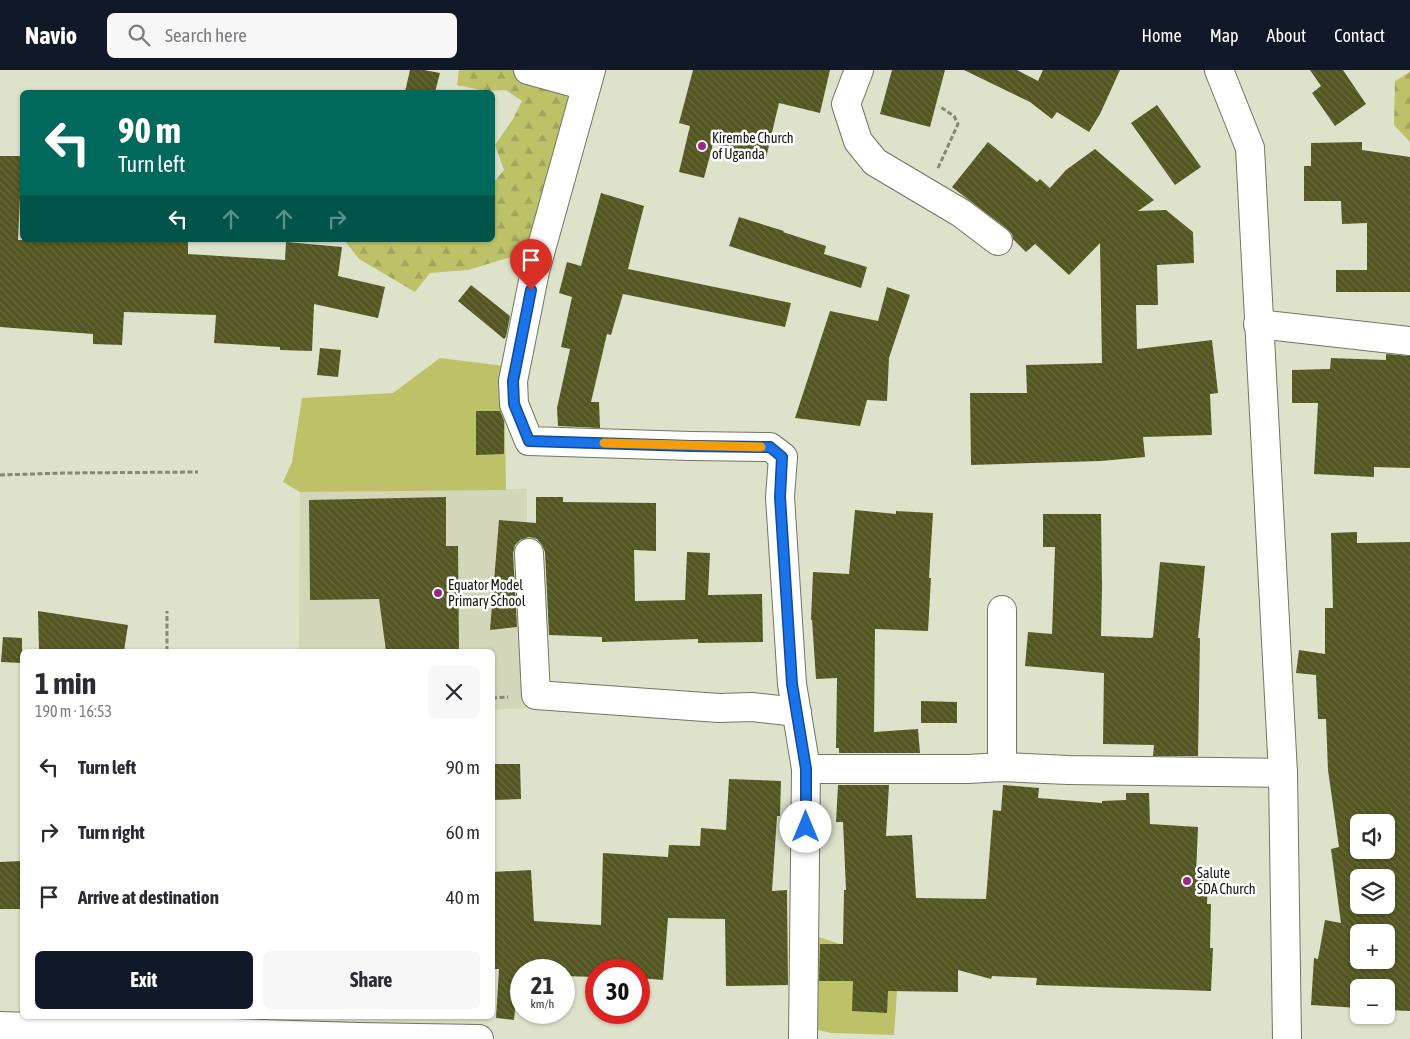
<!DOCTYPE html>
<html lang="en">
<head>
<meta charset="utf-8">
<style>
	:root { --surface:#fff; --page:#f7f7f7; --text:#2b2b33; --muted:#7c7c81; --accent:#111827 }
	body { margin:0; font-family:"Asap Condensed",sans-serif; background:var(--page); color:var(--text); height:100vh; display:flex; flex-direction:column; font-size:19px; white-space:nowrap }
	* { box-sizing:border-box; margin:0 }
	p { font-size:16px; color:var(--muted) }
	.icon { flex:none; width:28px; height:28px; fill:none; stroke:currentColor; stroke-width:2; stroke-linecap:round; stroke-linejoin:round }
	.map { position:relative; flex:1; overflow:hidden }
	.sheet { position:absolute; left:20px; top:579px; width:475px; height:370px; display:flex; flex-direction:column; background:var(--surface); border-radius:8px; box-shadow:0 1px 4px #0004 }
	.sheet>* { flex:none }
	.hud { position:absolute; left:20px; top:20px; width:475px; height:152px; border-radius:8px; box-shadow:0 1px 4px #0004; background:#00695c; color:#fff; overflow:hidden }
	.fabs { position:absolute; left:1350px; top:744px; display:grid; gap:10px }
	.fabs a { display:grid; place-items:center; width:45px; height:45px; border-radius:8px; background:var(--surface); box-shadow:0 1px 4px #0004; font-size:25px }
	.speed { position:absolute; left:510px; top:889px; display:flex; gap:10px; font-size:25px; font-weight:700; text-align:center }
	.speed>* { display:grid; place-content:center; width:65px; height:65px; border-radius:50%; background:var(--surface); box-shadow:0 1px 4px #0004; line-height:1 }
	.speed small { font-size:12px; font-weight:400 }
	.speed .limit { border:8px solid #d22; background:#fff; color:#111 }
	.pin { position:absolute; display:grid; place-items:center; width:42px; height:42px; color:#fff; margin:-51px -21px; border-radius:50% 50% 50% 0; rotate:-45deg; box-shadow:0 0 5px #0007 }
	.pin .icon { rotate:45deg }
	.me { position:absolute; width:55px; margin:-28px; rotate:0deg; stroke-linejoin:round; filter:drop-shadow(0 0 4px #0008) }
	.turn { display:flex; align-items:center; gap:18px; height:105px; padding:0 15px; font-size:22px }
	.turn .icon { width:65px; height:65px; stroke-width:2.5 }
	.turn b { display:block; font-size:35px; line-height:42px }
	.lanes { display:flex; align-items:center; height:48px; padding:0 15px; background:#0003; justify-content:center; gap:25px; direction:ltr }
	.lanes .off { opacity:.35 }
	.round { display:grid; place-items:center; flex:none; width:52px; height:52px; border-radius:8px; background:var(--page) }
	.overview { display:flex; align-items:center; justify-content:space-between; height:85px; padding:0 15px }
	h1 { font-size:30px; font-weight:700; line-height:38px }
	.action { display:flex; gap:10px; margin-top:auto; padding:10px 15px }
	.action a { flex:1; height:58px; border-radius:8px; background:var(--accent); color:#fff; font-size:20px; font-weight:700; line-height:58px; text-align:center }
	.action a+a { background:var(--page); color:var(--text) }
	ul { padding:0; list-style:none }
	li { display:flex; align-items:center; gap:15px; height:65px; padding:0 15px }
	li div { flex:1 }
	li b { display:block; font-size:19px }
	li em { font-style:normal }
	header { display:flex; align-items:center; gap:30px; box-sizing:border-box; height:70px; padding:0 25px; background:var(--accent); color:#fff }
	header strong { font-size:24px }
	nav { display:flex; gap:28px; margin-inline-start:auto; font-size:18px }
	.search { width:350px; height:45px; background:var(--page); display:flex; align-items:center; gap:12px; box-sizing:border-box; padding:0 18px; border-radius:8px; color:var(--muted); font-size:19px }
	.map>svg:first-child { display:block }
</style>
</head>
<body>
<header>
<strong>Navio</strong>
<div class="search"><svg class="icon" aria-label="search" viewBox="0 0 24 24"><circle cx="10" cy="10" r="6"/><path d="M15 15l6 6"/></svg>Search here</div>
<nav><a>Home</a><a>Map</a><a>About</a><a>Contact</a></nav>
</header>
<div class="map">
<svg width="1410" height="969" viewBox="0 0 1410 969">
	<defs>
		<pattern id="forest-firs" width="22" height="20" patternUnits="userSpaceOnUse" patternTransform="scale(1.25)"><rect width="22" height="20" fill="#bdc269"/><path d="M5 1l3.5 6h-7zM16 11l3.5 6h-7z" fill="#a1a65a"/></pattern>
		<pattern id="building-back-hatch" width="6" height="6" patternUnits="userSpaceOnUse" patternTransform="scale(1.25)"><rect width="6" height="6" fill="#535620"/><path d="M-1 5l2 2M0 0l6 6M5-1l2 2" fill="none" stroke="#676a3e"/></pattern>
	</defs>
	<rect width="100%" height="100%" fill="#dfe2cb"/>
	<polygon fill="#d3d6b8" points="527,419 527,638 493,640 492,581 299,581 300,422"/>
	<g fill="#bdc269">
		<polygon points="440,288 504,296 506,420 300,422 283,412 292,392 302,328 393,323"/>
		<polygon points="810,864 899,894 894,965 831,963 813,959"/>
	</g>
	<g fill="url(#forest-firs)">
		<polygon points="459,0 544,0 584,36 527,182 468,200 430,203 415,222 359,189 344,170 492,170 493,113 504,100 495,75 513,49 522,31 506,20 485,21 457,15"/>
		<polygon points="1410,2 1410,72 1394,55 1395,11"/>
	</g>
	<g fill="url(#building-back-hatch)" fill-rule="evenodd">
		<polygon points="410,0 424,0 440,3 435,22 405,22"/>
		<polygon points="693,0 830,0 820,43 779,33 766,88 713,74 704,108 679,102 690,56 679,53"/>
		<polygon points="892,0 945,0 930,57 880,44"/>
		<polygon points="964,0 1017,0 1038,11 1043,0 1120,0 1100,44 1089,62 1057,42 1052,49 1030,32"/>
		<polygon points="1310,0 1343,0 1366,34 1335,56 1312,23 1321,16"/>
		<polygon points="1157,35 1201,97 1175,115 1131,53"/>
		<polygon points="988,72 1037,112 1040,109 1050,118 1066,100 1095,79 1154,130 1138,141 1166,140 1193,162 1194,193 1157,195 1158,235 1136,235 1137,279 1212,270 1218,323 1210,324 1212,365 1143,367 1145,387 1101,391 971,395 970,323 1027,323 1026,295 1102,293 1100,173 1069,205 1035,174 1026,182 1013,169 1012,164 1007,159 952,117"/>
		<polygon points="1362,72 1362,80 1410,87 1410,222 1336,222 1336,200 1367,200 1367,153 1342,154 1341,131 1304,131 1304,96 1311,96 1311,73"/>
		<polygon points="0,86 22,86 22,127 20,127 18,170 188,170 188,184 285,190 286,172 342,177 338,206 385,217 378,248 314,234 312,281 280,280 280,277 214,273 216,245 124,242 122,275 93,274 93,264 0,257"/>
		<polygon points="601,123 644,136 628,199 791,233 785,257 623,224 611,265 607,264 591,332 599,332 600,358 558,356 557,338 570,279 561,277 572,227 559,223 567,192 581,196"/>
		<polygon points="739,147 784,161 783,162 826,176 824,184 867,197 861,218 729,176"/>
		<polygon points="471,215 510,246 506,267 504,269 458,231"/>
		<polygon points="887,217 910,225 889,288 887,331 867,330 860,356 795,348 830,241 878,251"/>
		<polygon points="320,278 341,280 338,307 317,305"/>
		<polygon points="1386,284 1410,286 1410,398 1374,397 1374,407 1314,404 1318,333 1292,333 1292,300 1330,299 1331,288 1386,290"/>
		<polygon points="476,341 500,341 504,351 504,384 476,385"/>
		<polygon points="446,427 446,476 458,476 459,581 386,581 379,529 310,530 309,430"/>
		<polygon points="536,427 563,427 563,432 656,433 656,481 634,480 635,531 685,530 687,482 710,483 708,525 762,524 763,572 698,573 698,569 602,572 602,567 549,565 545,482 542,475 537,469 529,467 520,470 515,475 513,483 517,557 490,560 499,450 536,453"/>
		<polygon points="855,440 896,444 896,441 933,443 929,508 931,508 928,561 875,559 874,662 918,659 920,683 839,683 839,678 836,678 837,608 816,609 812,550 811,550 813,502 849,504"/>
		<polygon points="1043,444 1101,444 1102,517 1101,566 1151,568 1153,567 1160,492 1205,496 1198,568 1200,568 1198,686 1153,686 1154,675 1103,674 1104,603 1025,596 1028,562 1052,564 1055,477 1043,477"/>
		<path d="M1357,462V473L1410,472V941L1386,940V918H1359V938L1311,935L1314,888L1318,889L1325,850L1341,853L1331,779L1339,777L1328,700L1326,649H1318L1316,605L1296,603L1299,580L1325,584V538H1333L1331,463ZM1359,752H1386V780H1359ZM1359,808H1386V835H1359ZM1359,862H1386V890H1359Z"/>
		<polygon points="38,541 128,555 124,581 39,581"/>
		<polygon points="3,567 22,568 22,593 1,592"/>
		<polygon points="921,631 957,632 957,653 921,653"/>
		<polygon points="492,694 520,694 521,729 492,730"/>
		<polygon points="729,709 781,711 780,746 777,746 772,821 787,820 788,915 726,916 725,849 668,848 663,910 639,908 639,900 595,900 595,907 564,906 564,900 521,900 521,901 519,901 514,950 496,948 499,899 492,899 492,802 531,800 534,851 601,855 603,783 668,787 669,775 700,776 701,758 726,760"/>
		<polygon points="838,715 889,715 886,766 912,765 916,828 986,829 993,740 1001,741 1003,715 1039,718 1038,728 1102,733 1102,731 1126,730 1126,723 1149,723 1150,754 1198,757 1196,805 1208,805 1207,834 1211,834 1210,878 1213,878 1211,921 1036,915 1037,908 992,906 991,909 958,900 958,922 888,921 887,943 852,941 853,911 819,911 820,874 843,874 844,820 846,820 843,752 836,752"/>
		<polygon points="22,791 22,839 0,839 0,792"/>
	</g>
	<g fill="none" stroke-linecap="round" stroke-linejoin="round">
		<g stroke="#737561" stroke-width="30">
			<g id="minor">
				<polyline points="528,0 586,16"/>
				<polyline points="591,0 535,201 513,311 514,334 529,371 691,376 770,377 783,387 780,427 792,614 806,699 803,969"/>
				<polyline points="859,0 846,34 858,71 875,92 961,143 998,171"/>
				<polyline points="1219,0 1250,78 1283,703 1287,969"/>
				<polyline points="1258,254 1410,271"/>
				<polyline points="529,483 536,625 719,638 752,637 797,642"/>
				<polyline points="1002,697 1002,540"/>
				<polyline points="806,699 968,699 1002,697 1068,700 1283,703"/>
				<polyline points="0,956 358,967 479,969"/>
			</g>
		</g>
		<g stroke="#858777" stroke-width="3" stroke-dasharray="5 2.5" stroke-linecap="butt">
			<polyline points="938,98 958,54 954,46 939,36"/>
			<polyline points="0,405 64,403 198,402"/>
			<polyline points="167,581 167,541"/>
			<polyline points="492,628 508,627"/>
		</g>
		<use href="#minor" stroke="#fff" stroke-width="28"/>
	</g>
	<g fill="none" stroke-linecap="round" stroke-linejoin="round">
		<g stroke="#114b97" stroke-width="12">
			<polyline id="route" points="531,220 513,311 514,334 529,371 691,376 770,377 782,387 780,427 792,614 806,699 806,757"/>
		</g>
		<use href="#route" stroke="#1a73e8" stroke-width="9"/>
		<polyline stroke="#f59e0b" stroke-width="9" points="604,373 761,377"/>
	</g>
	<g fill="#a0277f" stroke="#fff" stroke-width="2">
		<circle cx="702" cy="76" r="5"/>
		<circle cx="438" cy="523" r="5"/>
		<circle cx="1187" cy="811" r="5"/>
	</g>
	<g text-anchor="middle" stroke-width="5" stroke-linejoin="round" paint-order="stroke">
		<g font-size="14" fill="#12130b" stroke="#fff" text-anchor="start">
			<text x="712" y="73">Kirembe Church<tspan x="712" dy="16">of Uganda</tspan></text>
			<text x="448" y="520">Equator Model<tspan x="448" dy="16">Primary School</tspan></text>
			<text x="1197" y="808">Salute<tspan x="1197" dy="16">SDA Church</tspan></text>
		</g>
	</g>
</svg>
<div class="fabs">
<a><svg class="icon" aria-label="sound" viewBox="0 0 24 24"><path d="M4 9h4l5-4v14l-5-4H4zM17 9q2 3 0 6"/></svg></a>
<a><svg class="icon" aria-label="layers" viewBox="0 0 24 24"><path d="M12 4l9 5-9 5-9-5zM3 14l9 5 9-5"/></svg></a>
<a>+</a>
<a>−</a>
</div>
<div class="speed"><div>21<small>km/h</small></div><div class="limit">30</div></div>
<div class="pin" style="left:531px;top:220px;background:#d93025"><svg class="icon" aria-label="arrive" viewBox="0 0 24 24"><path d="M6 21V4h12l-3 4 3 4H6"/></svg></div>
<svg class="me" style="left:806px;top:757px" viewBox="-20 -20 40 40"><circle r="19" fill="#fff"/><path d="M0-13L10 11 0 6-10 11z" fill="#1a73e8"/></svg>
<div class="hud">
<div class="turn"><svg class="icon" aria-label="left" viewBox="0 0 24 24"><path d="M17 20v-9H6M10 6l-5 5 5 5"/></svg><div><b>90 m</b>Turn left</div></div>
<div class="lanes"><svg class="icon" aria-label="left" viewBox="0 0 24 24"><path d="M17 20v-9H6M10 6l-5 5 5 5"/></svg><svg class="icon off" aria-label="ahead" viewBox="0 0 24 24"><path d="M12 20V5M6 11l6-6 6 6"/></svg><svg class="icon off" aria-label="ahead" viewBox="0 0 24 24"><path d="M12 20V5M6 11l6-6 6 6"/></svg><svg class="icon off" aria-label="right" viewBox="0 0 24 24"><path d="M7 20v-9h11M14 6l5 5-5 5"/></svg></div>
</div>
<section class="sheet">
<div class="overview"><div><h1>1 min</h1><p>190 m · 16:53</p></div><a class="round"><svg class="icon" aria-label="close" viewBox="0 0 24 24"><path d="M6 6l12 12M18 6L6 18"/></svg></a></div>
<ul>
<li><svg class="icon" aria-label="left" viewBox="0 0 24 24"><path d="M17 20v-9H6M10 6l-5 5 5 5"/></svg><div><b>Turn left</b></div><em>90 m</em></li>
<li><svg class="icon" aria-label="right" viewBox="0 0 24 24"><path d="M7 20v-9h11M14 6l5 5-5 5"/></svg><div><b>Turn right</b></div><em>60 m</em></li>
<li><svg class="icon" aria-label="arrive" viewBox="0 0 24 24"><path d="M6 21V4h12l-3 4 3 4H6"/></svg><div><b>Arrive at destination</b></div><em>40 m</em></li>
</ul>
<div class="action"><a>Exit</a><a>Share</a></div>
</section>
</div>
</body>
</html>
